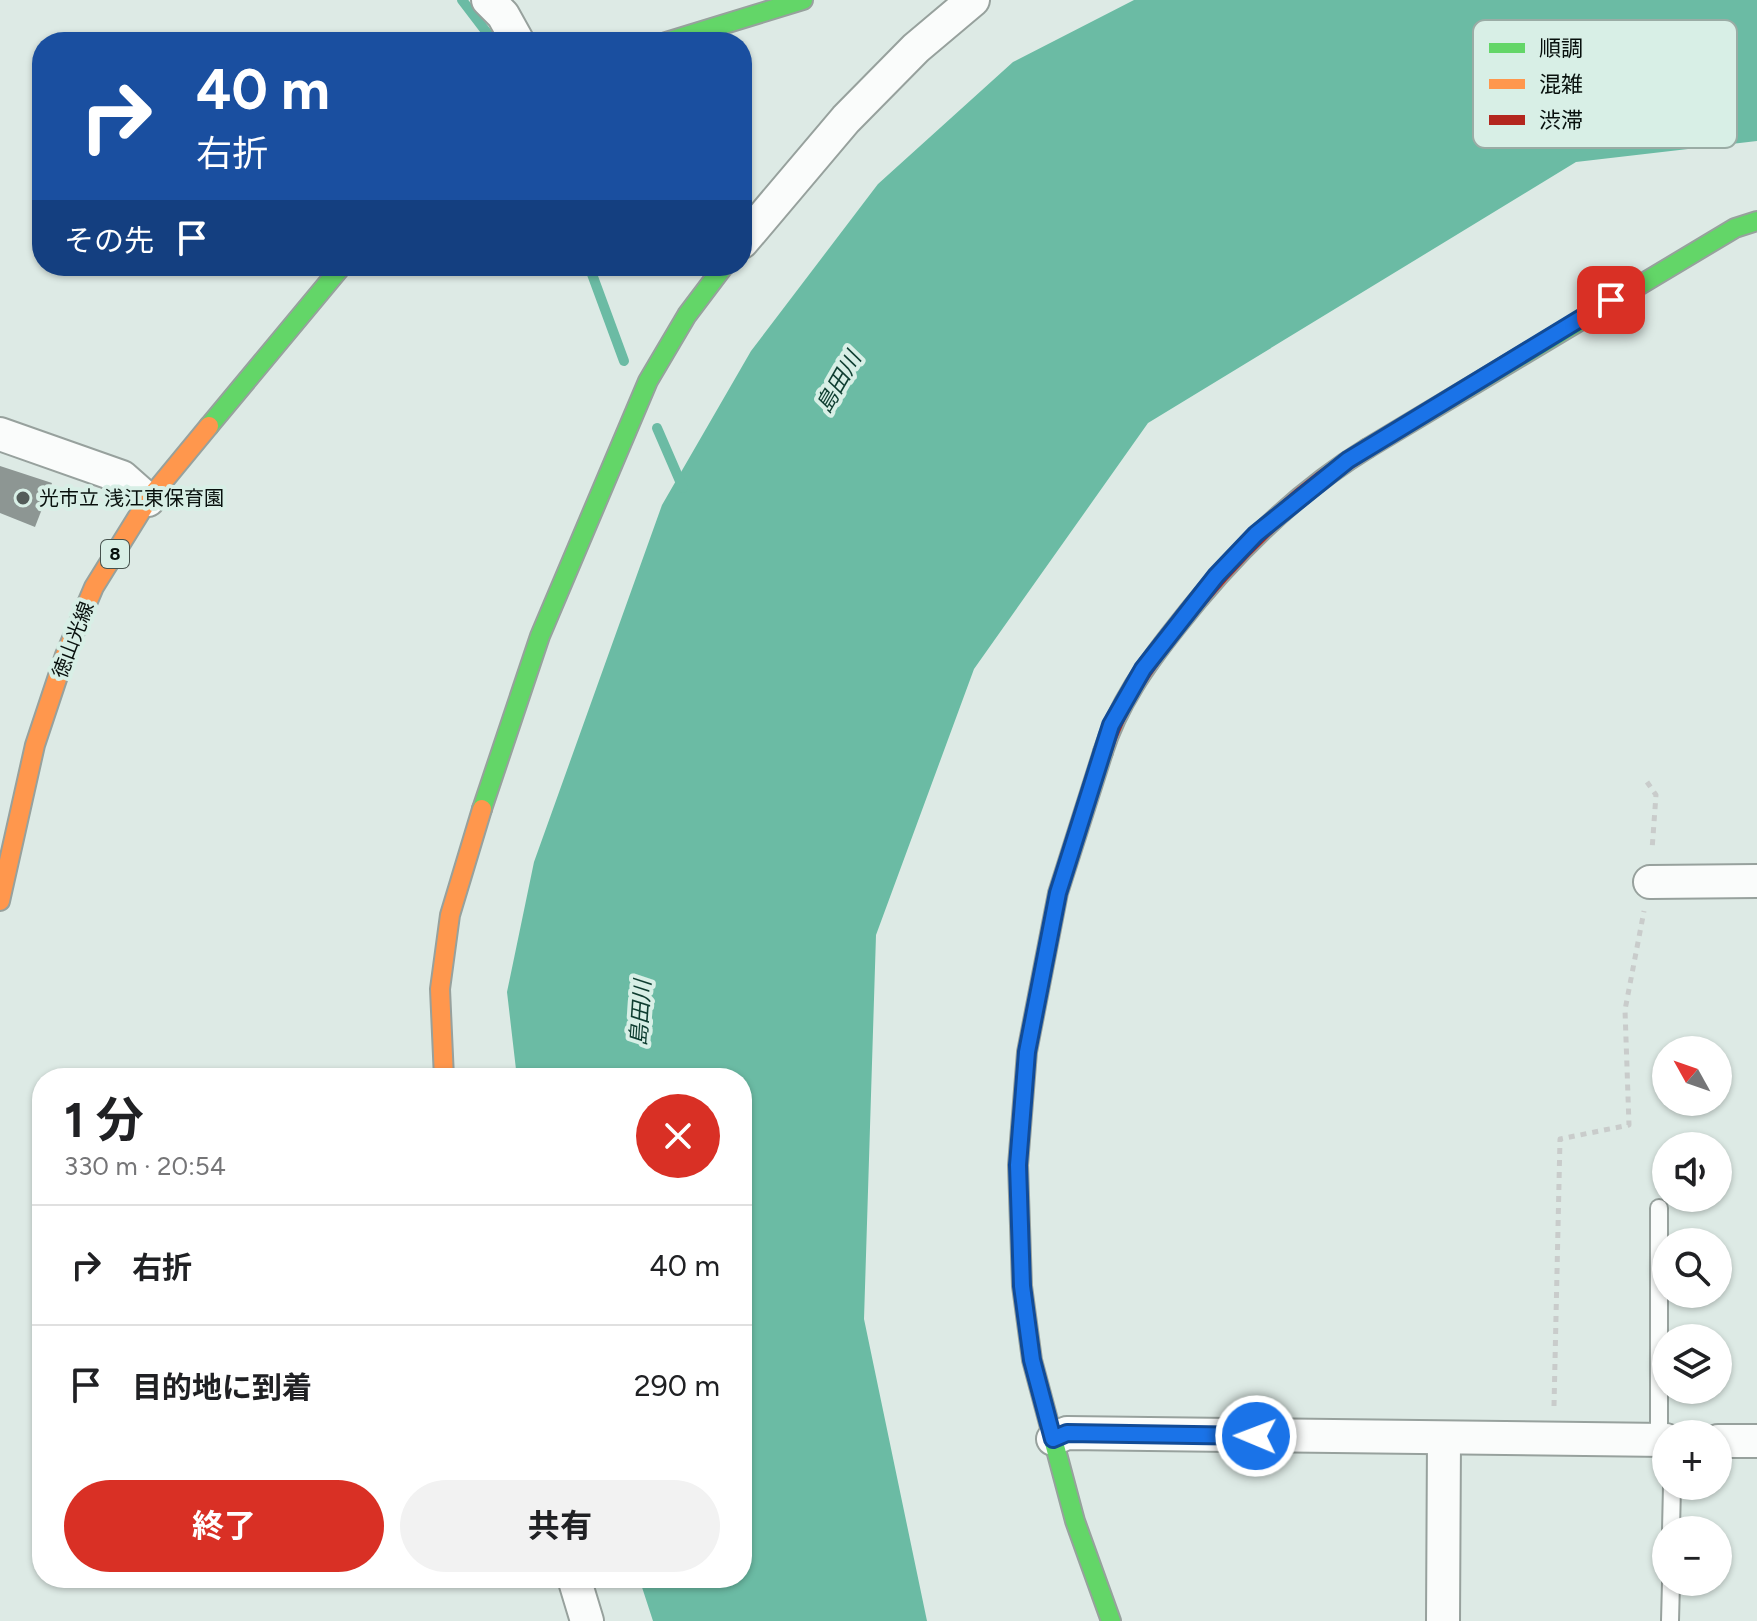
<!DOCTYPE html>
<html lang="ja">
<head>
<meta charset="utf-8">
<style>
	:root { --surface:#fff; --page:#f2f2f2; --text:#202124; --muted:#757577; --line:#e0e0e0; --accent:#d93025 }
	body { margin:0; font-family:Figtree,"Noto Sans JP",sans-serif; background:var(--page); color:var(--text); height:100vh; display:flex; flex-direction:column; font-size:30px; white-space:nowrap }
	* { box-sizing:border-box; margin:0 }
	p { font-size:26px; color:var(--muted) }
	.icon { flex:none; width:44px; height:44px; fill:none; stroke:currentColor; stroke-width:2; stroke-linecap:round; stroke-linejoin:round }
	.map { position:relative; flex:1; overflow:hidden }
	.drawer { position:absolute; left:32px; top:1068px; width:720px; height:520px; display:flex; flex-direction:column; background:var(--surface); border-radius:32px; box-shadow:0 2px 6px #0004 }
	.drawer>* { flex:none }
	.hud { position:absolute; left:32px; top:32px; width:720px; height:244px; border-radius:32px; box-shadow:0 2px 6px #0004; background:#1a4fa0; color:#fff; overflow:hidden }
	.needle { width:52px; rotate:310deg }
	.tools { position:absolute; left:1652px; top:1036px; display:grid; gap:16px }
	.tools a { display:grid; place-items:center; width:80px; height:80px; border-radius:50%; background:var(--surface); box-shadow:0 2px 6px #0004; font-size:40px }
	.pin { position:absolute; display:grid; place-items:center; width:68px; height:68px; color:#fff; margin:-34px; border-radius:16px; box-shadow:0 4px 12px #0006 }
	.me { position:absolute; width:88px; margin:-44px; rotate:271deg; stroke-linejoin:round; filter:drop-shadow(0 0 6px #0008) }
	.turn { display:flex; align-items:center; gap:28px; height:168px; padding:0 32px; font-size:36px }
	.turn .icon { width:104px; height:104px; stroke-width:2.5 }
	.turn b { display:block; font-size:56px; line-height:68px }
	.then { display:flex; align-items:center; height:76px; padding:0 32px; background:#0003; gap:16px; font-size:30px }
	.round { display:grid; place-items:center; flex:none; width:84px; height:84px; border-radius:42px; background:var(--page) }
	.overview { display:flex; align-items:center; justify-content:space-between; height:136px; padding:0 32px }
	h1 { font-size:48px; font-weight:700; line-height:60px }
	.action { display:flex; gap:16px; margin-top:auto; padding:16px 32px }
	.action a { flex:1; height:92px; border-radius:48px; background:var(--accent); color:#fff; font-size:32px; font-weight:700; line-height:92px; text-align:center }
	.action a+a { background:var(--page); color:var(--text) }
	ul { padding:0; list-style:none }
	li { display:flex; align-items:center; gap:24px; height:120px; padding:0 32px; border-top:2px solid var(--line) }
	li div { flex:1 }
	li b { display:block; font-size:30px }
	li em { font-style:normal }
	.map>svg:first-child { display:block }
</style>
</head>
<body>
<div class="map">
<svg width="1757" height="1621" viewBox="0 0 1757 1621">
	<rect width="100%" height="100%" fill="#ddeae5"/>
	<polygon fill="#6bbba4" points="1134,0 1757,0 1757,141 1576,162 1148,423 974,669 876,935 864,1319 927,1621 653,1621 639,1578 742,1578 742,1078 517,1078 507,992 534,862 662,505 751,351 878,184 1013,62"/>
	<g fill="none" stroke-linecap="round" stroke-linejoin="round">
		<g stroke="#6bbba4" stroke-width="10">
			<polyline points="462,0 494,42"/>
			<polyline points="589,266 624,361"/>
			<polyline points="657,428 683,488"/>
		</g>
	</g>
	<polygon fill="#8d9693" points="0,466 52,483 35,527 0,513"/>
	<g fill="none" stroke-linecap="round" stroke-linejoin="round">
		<g stroke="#97a19d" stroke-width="20">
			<g id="lane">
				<polyline points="1659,1440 1659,1208"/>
				<polyline points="1671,1530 1672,1486"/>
				<polyline points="1670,1621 1671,1582"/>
			</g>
		</g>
		<g stroke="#97a19d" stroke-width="36">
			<g id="street">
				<polyline points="488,0 503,15 518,42"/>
				<polyline points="742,242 846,119 916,48 973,0"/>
				<polyline points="0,434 122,477 148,500"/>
				<polyline points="1650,882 1757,881"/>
				<polyline points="1053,1439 1067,1433 1666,1440"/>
				<polyline points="1718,1441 1757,1441"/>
				<polyline points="574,1578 587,1621"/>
				<polyline points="1443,1621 1444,1439"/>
			</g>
		</g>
		<g stroke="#97a19d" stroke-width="22">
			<g id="fast">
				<polyline points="666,42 803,0"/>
				<polyline points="209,426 342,266"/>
				<polyline points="1368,448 1735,228 1757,221"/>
				<polyline points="1103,752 1058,893 1027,1052 1018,1165 1022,1286 1032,1360 1075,1521 1111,1621"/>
				<polyline points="482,809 540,636 648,381 687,315 724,266"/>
			</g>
		</g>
		<g stroke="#97a19d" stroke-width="22">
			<g id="slow">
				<polyline points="0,901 35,745 65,655 94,587 148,500 209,426"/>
				<polyline points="444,1078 440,989 450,915 482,809"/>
			</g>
		</g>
		<g stroke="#97a19d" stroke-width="22">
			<path id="jam" d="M1103,752C1118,704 1146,665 1177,626C1231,557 1293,494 1368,448"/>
		</g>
		<g stroke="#c9cccb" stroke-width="5" stroke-dasharray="6 6" stroke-linecap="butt">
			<polyline points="1647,782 1656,795 1652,850"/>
			<polyline points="1554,1406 1560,1139 1629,1125 1625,1010 1644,911"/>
		</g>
		<use href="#lane" stroke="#fafcfb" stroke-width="16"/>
		<use href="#street" stroke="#fafcfb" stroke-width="32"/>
		<use href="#fast" stroke="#63d668" stroke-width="18"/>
		<use href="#slow" stroke="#ff974d" stroke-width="18"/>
		<use href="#jam" stroke="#b3261e" stroke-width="18"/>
	</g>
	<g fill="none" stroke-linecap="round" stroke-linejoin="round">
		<g stroke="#114b97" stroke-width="20">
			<polyline id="route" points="1256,1436 1067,1433 1053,1439 1032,1360 1022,1286 1018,1165 1027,1052 1058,893 1111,725 1143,669 1216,576 1256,534 1348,460 1611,300"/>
		</g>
		<use href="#route" stroke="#1a73e8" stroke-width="14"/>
	</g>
	<circle fill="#535c59" stroke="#d8efe6" stroke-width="3" cx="23" cy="498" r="8"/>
	<g text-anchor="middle" stroke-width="8" stroke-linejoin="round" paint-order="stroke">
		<rect fill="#d8efe6" stroke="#46534e" stroke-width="2" x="101" y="540" width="28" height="28" rx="6"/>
		<g font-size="18" font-weight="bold" fill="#08100d">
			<text x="115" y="560">8</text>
		</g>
		<g font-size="20" fill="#08100d" stroke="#d8efe6" text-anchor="start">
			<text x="39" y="505">光市立 浅江東保育園</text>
		</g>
		<g font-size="20" fill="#08100d" stroke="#d8efe6">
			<text transform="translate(73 640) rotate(-69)" y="7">徳山光線</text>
		</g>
		<g font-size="22" font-style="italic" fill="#0e3d30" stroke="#d8efe6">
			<text transform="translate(838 382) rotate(-60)" y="8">島田川</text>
			<text transform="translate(640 1013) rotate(-86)" y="8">島田川</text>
		</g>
	</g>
	<rect x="1473" y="20" width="264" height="128" rx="12" fill="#d8efe6" stroke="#9aaca5" stroke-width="2"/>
	<rect x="1489" y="43" width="36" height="10" fill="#63d668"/>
	<rect x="1489" y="79" width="36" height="10" fill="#ff974d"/>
	<rect x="1489" y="115" width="36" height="10" fill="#b3261e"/>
	<g font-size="22" fill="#08100d">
		<text x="1539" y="56">順調</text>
		<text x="1539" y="92">混雑</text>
		<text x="1539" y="128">渋滞</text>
	</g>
</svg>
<div class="tools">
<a><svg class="needle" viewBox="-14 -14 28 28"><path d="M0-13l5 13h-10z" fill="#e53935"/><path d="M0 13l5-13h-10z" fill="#757577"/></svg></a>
<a><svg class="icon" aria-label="sound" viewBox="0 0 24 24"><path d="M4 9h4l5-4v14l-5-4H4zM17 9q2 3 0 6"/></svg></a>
<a><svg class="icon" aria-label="search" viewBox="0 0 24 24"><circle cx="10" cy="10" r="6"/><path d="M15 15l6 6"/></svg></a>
<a><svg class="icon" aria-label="layers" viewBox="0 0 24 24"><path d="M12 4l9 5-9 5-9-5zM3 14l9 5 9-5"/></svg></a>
<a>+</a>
<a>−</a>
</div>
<div class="pin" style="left:1611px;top:300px;background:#d93025"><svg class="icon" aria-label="arrive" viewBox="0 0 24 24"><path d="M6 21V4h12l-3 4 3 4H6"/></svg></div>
<svg class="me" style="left:1256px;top:1436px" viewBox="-20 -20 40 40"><circle r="17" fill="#1a73e8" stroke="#fff" stroke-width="3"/><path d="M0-11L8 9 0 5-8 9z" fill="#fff"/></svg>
<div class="hud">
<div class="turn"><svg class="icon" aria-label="right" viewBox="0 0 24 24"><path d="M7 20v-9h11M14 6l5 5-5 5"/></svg><div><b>40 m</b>右折</div></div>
<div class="then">その先<svg class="icon" aria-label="arrive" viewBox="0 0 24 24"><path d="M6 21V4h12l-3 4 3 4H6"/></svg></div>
</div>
<section class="drawer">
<div class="overview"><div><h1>1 分</h1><p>330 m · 20:54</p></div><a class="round" style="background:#d93025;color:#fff"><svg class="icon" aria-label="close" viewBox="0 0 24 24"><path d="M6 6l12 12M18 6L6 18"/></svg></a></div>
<ul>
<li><svg class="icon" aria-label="right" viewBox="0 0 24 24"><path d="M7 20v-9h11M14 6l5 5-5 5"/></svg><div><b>右折</b></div><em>40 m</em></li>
<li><svg class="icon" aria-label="arrive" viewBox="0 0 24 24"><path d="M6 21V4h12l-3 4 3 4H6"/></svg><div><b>目的地に到着</b></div><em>290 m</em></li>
</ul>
<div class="action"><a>終了</a><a>共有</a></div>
</section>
</div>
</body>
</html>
